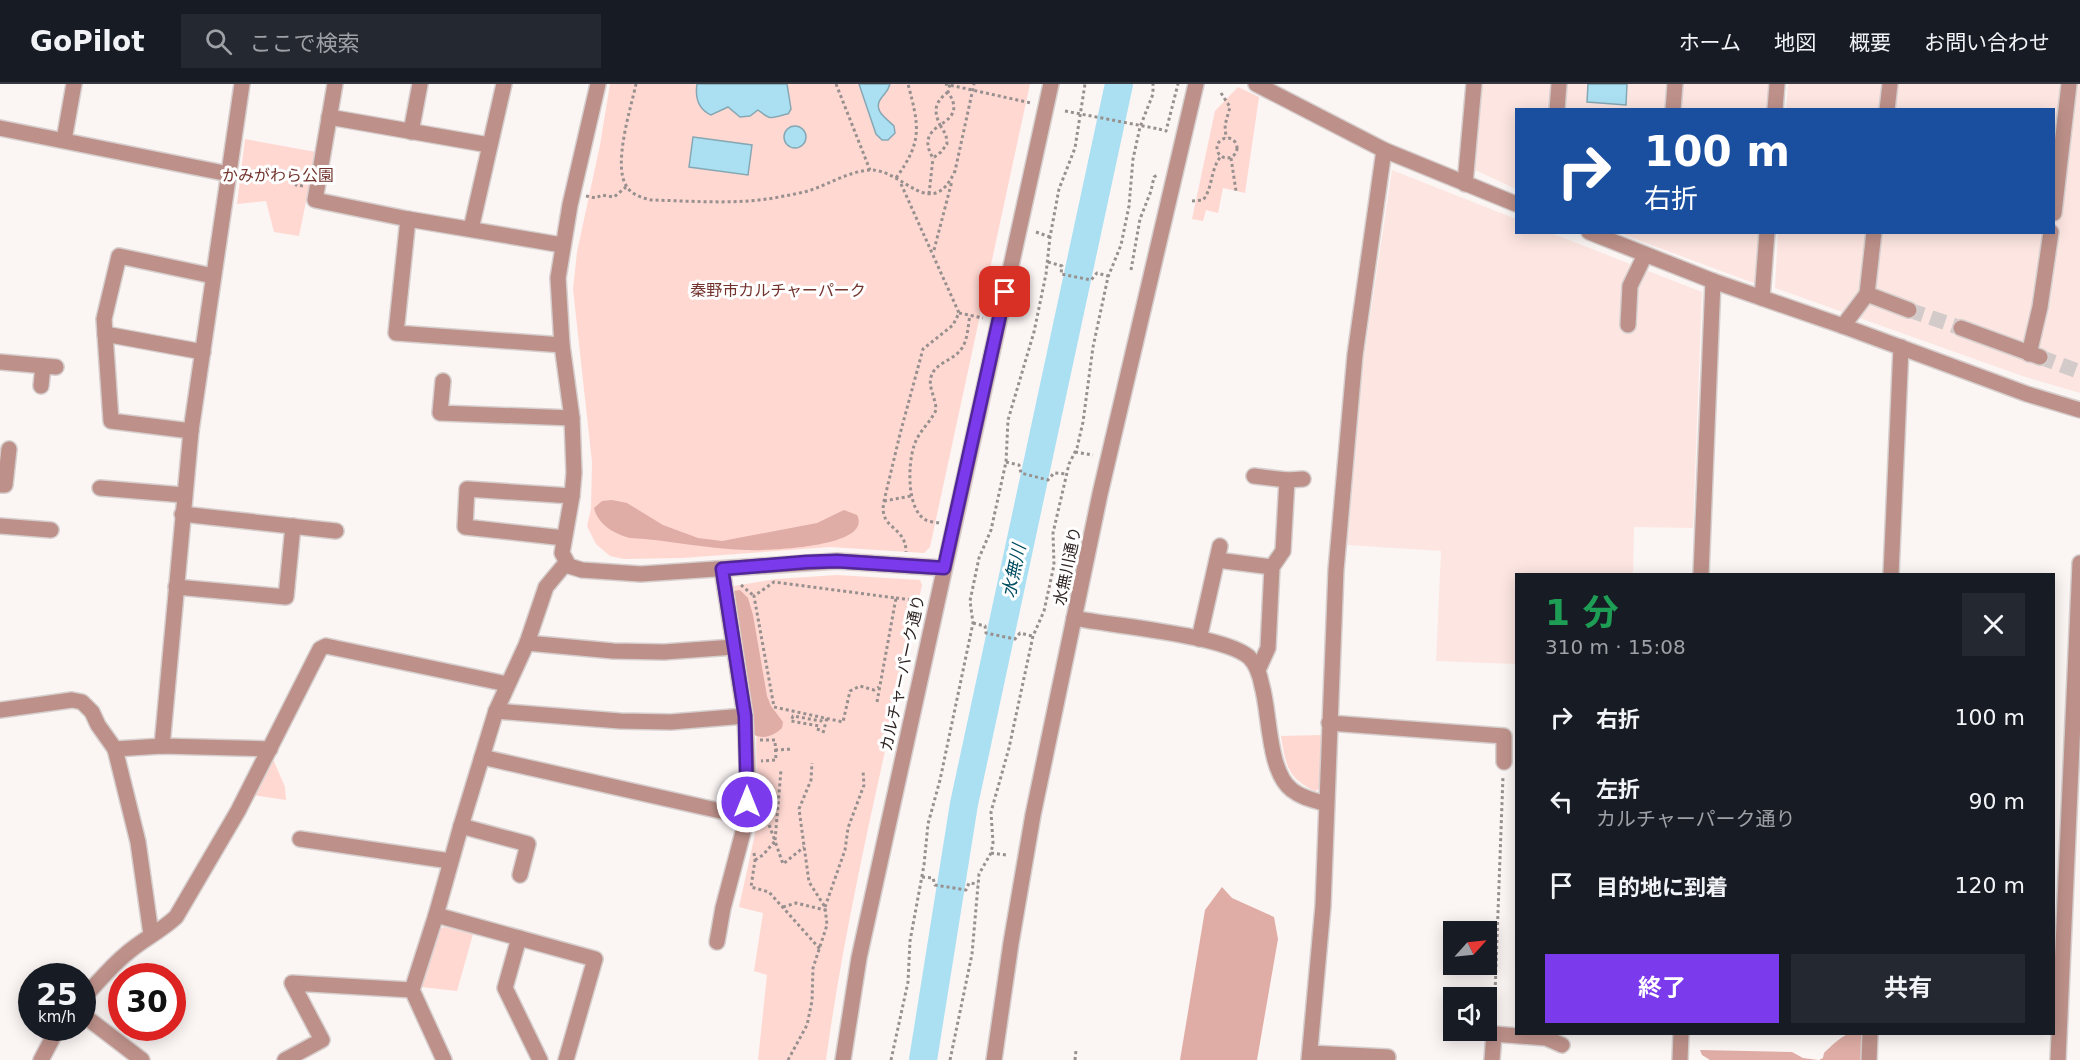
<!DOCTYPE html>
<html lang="ja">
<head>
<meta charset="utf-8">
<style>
	:root { --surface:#171b24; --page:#242831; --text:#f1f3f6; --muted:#9ea1a6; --line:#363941; --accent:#7c3aed }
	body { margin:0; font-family:"DejaVu Sans","Noto Sans JP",sans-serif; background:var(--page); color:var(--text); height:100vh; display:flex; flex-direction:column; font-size:22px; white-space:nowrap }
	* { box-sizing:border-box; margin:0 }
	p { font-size:20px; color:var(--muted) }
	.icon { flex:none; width:33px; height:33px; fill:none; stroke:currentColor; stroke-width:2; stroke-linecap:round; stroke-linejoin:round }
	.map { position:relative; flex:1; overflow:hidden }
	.panel { position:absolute; left:1515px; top:489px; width:540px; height:462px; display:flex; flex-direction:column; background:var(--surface); border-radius:0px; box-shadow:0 3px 15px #0003 }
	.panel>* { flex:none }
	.banner { position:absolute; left:1515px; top:24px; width:540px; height:126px; border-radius:0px; box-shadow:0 3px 15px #0003; background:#1a4fa0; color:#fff; overflow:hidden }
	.needle { width:39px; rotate:63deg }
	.controls { position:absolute; left:1443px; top:837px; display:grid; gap:12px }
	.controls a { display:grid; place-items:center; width:54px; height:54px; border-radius:0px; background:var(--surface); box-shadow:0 3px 15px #0003; font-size:30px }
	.speed { position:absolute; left:18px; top:879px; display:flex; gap:12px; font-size:30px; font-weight:700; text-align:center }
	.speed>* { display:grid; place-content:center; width:78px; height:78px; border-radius:50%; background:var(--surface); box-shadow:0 3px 15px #0003; line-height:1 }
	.speed small { font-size:15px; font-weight:400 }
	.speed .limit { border:9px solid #d22; background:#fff; color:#111 }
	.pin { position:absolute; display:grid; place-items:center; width:51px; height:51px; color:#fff; margin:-26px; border-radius:12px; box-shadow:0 3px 9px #0006 }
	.me { position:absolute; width:66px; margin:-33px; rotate:0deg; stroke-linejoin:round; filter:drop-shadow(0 0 4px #0008) }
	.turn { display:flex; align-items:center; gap:21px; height:126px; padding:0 30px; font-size:27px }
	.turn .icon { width:78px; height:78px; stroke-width:2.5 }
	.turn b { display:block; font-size:42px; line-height:51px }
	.round { display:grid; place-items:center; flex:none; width:63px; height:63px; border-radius:0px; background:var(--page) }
	.head { display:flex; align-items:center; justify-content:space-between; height:102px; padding:0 30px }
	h1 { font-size:36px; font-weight:700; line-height:45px; color:#1e9e55 }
	.action { display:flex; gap:12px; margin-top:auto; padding:12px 30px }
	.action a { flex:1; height:69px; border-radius:0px; background:var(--accent); color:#fff; font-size:24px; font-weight:700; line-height:69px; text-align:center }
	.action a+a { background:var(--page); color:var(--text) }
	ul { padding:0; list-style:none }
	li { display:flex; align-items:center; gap:18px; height:84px; padding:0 30px }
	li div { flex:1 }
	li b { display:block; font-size:22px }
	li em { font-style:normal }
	header { display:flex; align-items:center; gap:36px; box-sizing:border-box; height:84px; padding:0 30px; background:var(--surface); border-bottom:2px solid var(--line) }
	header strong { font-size:28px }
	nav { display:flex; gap:33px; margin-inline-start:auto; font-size:21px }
	.search { width:420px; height:54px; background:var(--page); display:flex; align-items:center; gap:15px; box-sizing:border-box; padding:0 21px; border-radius:0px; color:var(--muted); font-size:22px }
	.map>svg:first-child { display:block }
</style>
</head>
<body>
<header>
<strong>GoPilot</strong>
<div class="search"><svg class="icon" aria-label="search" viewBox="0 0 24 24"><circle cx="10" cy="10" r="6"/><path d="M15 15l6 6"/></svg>ここで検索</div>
<nav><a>ホーム</a><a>地図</a><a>概要</a><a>お問い合わせ</a></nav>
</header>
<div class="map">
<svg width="2080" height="976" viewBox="0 0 2080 976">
	<rect width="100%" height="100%" fill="#fbf5f4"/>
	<g fill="#fde6e2">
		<polygon points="1482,0 1773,0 1771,25 1516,26 1516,105 1475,86"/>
		<polygon points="1788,0 2080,0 2080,309 2025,293 1775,204 1778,149 2054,148 2054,26 1786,25"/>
		<polygon points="1392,86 1516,135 1516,148 1551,149 1702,208 1693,444 1634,443 1633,490 1516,490 1516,580 1436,577 1441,467 1347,461 1363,279"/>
		<polygon points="1619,149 1763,149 1759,201"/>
	</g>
	<g fill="#ffd8d2">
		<polygon points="610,0 1030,0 930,463 924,469 830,463 682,474 624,475 610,472 596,460 587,442 591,425 592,378 573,205 577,168 600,61"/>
		<polygon points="1238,3 1259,13 1245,109 1223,104 1218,129 1206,126 1203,137 1192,135 1215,27"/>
		<polygon points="245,55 316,68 299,152 274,148 266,117 237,120"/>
		<path d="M837,491L920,496L922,501C888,659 848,816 826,976H758L767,891L754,887L763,829L739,823L757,741L756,632L734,502L776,495Z"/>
		<path d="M1322,651L1319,705L1315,707C1287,694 1286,681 1281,652Z"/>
		<polygon points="273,675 285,703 286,716 253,711"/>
		<polygon points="444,843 473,850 457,907 421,903 438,846"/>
	</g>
	<g fill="#dfada5">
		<path d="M612,416L627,419L663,441L698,454L722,457L817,439L844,426L857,431C874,464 764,467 746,466C707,465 669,456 630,454C615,450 598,441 594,424L602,417Z"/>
		<path d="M740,506L748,514L753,531L767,612L771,622L783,638L782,644C773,652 764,656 752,650L730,511L733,507Z"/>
		<polygon points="1222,803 1232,814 1274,833 1278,855 1257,976 1180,976 1205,826"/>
		<path d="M1848,950H1870L1867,976H1819L1823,974L1824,969C1831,962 1839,954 1848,950Z"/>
		<polygon points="1700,966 1792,968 1803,974 1818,976 1710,976 1702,971"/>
	</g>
	<g fill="#abe0f3" stroke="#86a8b4" stroke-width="1.5">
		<path d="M697,0H787L791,25C786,33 791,28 783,31C768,35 770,35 758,26L750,32L740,33L728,23L711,31C698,25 695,13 697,0Z"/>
		<path d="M859,0H890C888,7 886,8 882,13C871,26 887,35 894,42L895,49L888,56H882L876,50Z"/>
		<polygon points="1588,0 1627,0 1626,21 1587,18"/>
		<circle cx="795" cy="53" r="11"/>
		<polygon points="693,53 752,61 748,91 689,83"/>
	</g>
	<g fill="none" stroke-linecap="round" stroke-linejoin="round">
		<polyline stroke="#abe0f3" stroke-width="28" points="923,976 964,720 1119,0"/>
		<g stroke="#d2cbca" stroke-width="15" stroke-dasharray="15 8" stroke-linecap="butt">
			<polyline points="1909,226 1961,244"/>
			<polyline points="2040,273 2080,288"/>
		</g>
		<g stroke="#d6cfce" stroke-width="18">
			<g id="minor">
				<polyline points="335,0 315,116 408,135 562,161"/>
				<polyline points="598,0 570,121 558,194 562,261 572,334 574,389 572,412 562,469 569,482 582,486 641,490 837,477 943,484"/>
				<polyline points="1256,0 1384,66 1516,120"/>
				<polyline points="1557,26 1559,0"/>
				<polyline points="1673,26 1675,0"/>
				<polyline points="1775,26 1777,0"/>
				<polyline points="1887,26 1890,0"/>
				<polyline points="329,33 489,61"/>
				<polyline points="0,44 229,90"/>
				<polyline points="411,48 420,0"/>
				<polyline points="64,56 74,0"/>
				<polyline points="1465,100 1474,0"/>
				<polyline points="2054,129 2069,0"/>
				<polyline points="408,135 396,249 562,261"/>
				<polyline points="471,145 504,0"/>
				<polyline points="1589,148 1713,197 1843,242 2027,310 2080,326"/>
				<polyline points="1867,210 1874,148"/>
				<polyline points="1762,214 1767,148"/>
				<polyline points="1628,241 1630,202 1645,171"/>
				<polyline points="1843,242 1867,210 1909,226"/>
				<polyline points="1961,244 2040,273"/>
				<polyline points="105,250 203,268"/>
				<polyline points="2029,270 2040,223 2051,148"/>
				<polyline points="0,278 56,283"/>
				<polyline points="443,297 440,329 572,334"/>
				<polyline points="41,302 43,282"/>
				<polyline points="191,347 111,337 104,235 119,172 213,192"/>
				<polyline points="1254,392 1287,396 1303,395"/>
				<polyline points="0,401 5,401 9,365"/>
				<polyline points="100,404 184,411"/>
				<polyline points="182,430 336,447"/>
				<polyline points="0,442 51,446"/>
				<polyline points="564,454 465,443 467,405 572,412"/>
				<polyline points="1217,476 1272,483"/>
				<polyline points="1701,490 1713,197"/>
				<polyline points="1891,490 1901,263"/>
				<polyline points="176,503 286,513 293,442"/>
				<path d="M1074,534C1112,542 1224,551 1249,573C1257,581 1260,591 1262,602C1270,630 1268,688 1292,706C1302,714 1314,716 1326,720"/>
				<polyline points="1199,555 1220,462"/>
				<polyline points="527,559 613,567 664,568 734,563"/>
				<polyline points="1258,586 1268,564 1272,483 1283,467 1287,396"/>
				<polyline points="0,626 72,616 82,618 92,628 98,641 115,665 138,758 151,850"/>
				<polyline points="496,627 620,637 671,638 745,632"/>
				<polyline points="1329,639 1504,652 1504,678"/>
				<polyline points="162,662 191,347 242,0"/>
				<polyline points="115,665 162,662 270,665"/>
				<polyline points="482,673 747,733 748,703 745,632 722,485"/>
				<polyline points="461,742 528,760 520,791"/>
				<polyline points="300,755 450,777"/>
				<polyline points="436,831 595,875 566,976"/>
				<polyline points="519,854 505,904 540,976"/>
				<polyline points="717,858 723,824 747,733"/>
				<path d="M82,915C97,900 110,883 126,870C142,856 161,847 176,833L238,727L320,565L326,562L507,600"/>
				<polyline points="82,930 142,976"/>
				<polyline points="1310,969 1388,973"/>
				<polyline points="41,976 58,944"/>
				<polyline points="285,976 322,956 292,899 412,906"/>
				<polyline points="444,976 412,906 436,831 461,742 496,627 527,559 546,503 566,479"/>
				<polyline points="843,976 859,874 1051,0"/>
				<polyline points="994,976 1011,859 1033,731 1100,410 1196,0"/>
				<polyline points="1309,976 1323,822 1336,486 1355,271 1384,66"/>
				<polyline points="1492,976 1494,950 1546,954 1562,961"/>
				<polyline points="1680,976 1681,950"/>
				<polyline points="1869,976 1870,950"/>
				<polyline points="2058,976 2080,479"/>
			</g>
		</g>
		<g stroke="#98908e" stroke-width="3" stroke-dasharray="3 3" stroke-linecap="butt">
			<path d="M636,0C631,24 612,82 627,103C632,111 643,114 651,116C694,117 738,121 779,113C790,111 801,109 811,106C831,99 850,87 871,86C904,86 931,139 955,87L974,0"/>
			<polyline points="836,0 870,86"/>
			<polyline points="945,0 1031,19"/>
			<path d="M948,8C935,18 933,26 940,41C927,50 924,59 933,74L941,68L947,60L946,51L940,41C955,32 958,23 948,8L950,0"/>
			<polyline points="1221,9 1230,23 1225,41 1226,54"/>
			<polyline points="1159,45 1166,47 1178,0"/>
			<circle cx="1227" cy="64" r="10"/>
			<polyline points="1231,74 1236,107"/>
			<path d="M896,94C923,57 919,42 908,0"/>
			<path d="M901,100L959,229L953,241L923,265L900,350L884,417C878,446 906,441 906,468"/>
			<polyline points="303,102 296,101 298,90 306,91"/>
			<polyline points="929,110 933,74"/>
			<polyline points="586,112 596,114 602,111 614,113 626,103"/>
			<path d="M1192,117L1203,116C1213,104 1210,86 1221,72"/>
			<polyline points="1036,148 1050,153"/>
			<polyline points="934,166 952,97"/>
			<polyline points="1048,178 1062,182 1061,190 1091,196 1097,189 1108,192"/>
			<polyline points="1131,186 1140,135 1151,107 1154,93 1159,90"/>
			<polyline points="959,229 983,234"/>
			<polyline points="1075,368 1093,371"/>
			<polyline points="1006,378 1019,381 1021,389 1048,396 1054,389 1066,390"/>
			<polyline points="884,417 911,412"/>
			<path d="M939,439C935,438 929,438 926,436C906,426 908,379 914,362C918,348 930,339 936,326C936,315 928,303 931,293C935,278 954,277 962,264C968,255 968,241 970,231"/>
			<polyline points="741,501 754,512"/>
			<polyline points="896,514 922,517"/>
			<polyline points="973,539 985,542 986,549 1015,555 1020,549 1032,552"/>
			<polyline points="877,618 896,514 774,498 754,512 774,623 843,638 850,607 860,602 874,606 879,603"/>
			<polyline points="818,647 819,642 791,637 793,632 821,637 822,633"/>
			<polyline points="823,649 827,634"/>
			<polyline points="760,656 775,656 776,676 761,677"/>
			<polyline points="775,666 793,665"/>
			<polyline points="763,724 775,757 781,686"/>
			<polyline points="754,769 755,776 751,803 769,808 820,865"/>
			<polyline points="991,769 1006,771"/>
			<polyline points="755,776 763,771 775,757 783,780 804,763"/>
			<polyline points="922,793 933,794 935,801 966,806 969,799 978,800"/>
			<polyline points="783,823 796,819 825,826"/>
			<polyline points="825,823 845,766 848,744 864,701 863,687"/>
			<polyline points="1494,937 1503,692"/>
			<polyline points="788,976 807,941 812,917 813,884 827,841 825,823 809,798 799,725 811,696 812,679"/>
			<polyline points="891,976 908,898 910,857 924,781 928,740 940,696 973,539 970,517 979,474 991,446 1006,378 1008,336 1034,248 1046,190 1050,153 1059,105 1075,64 1085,0"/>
			<polyline points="950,976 972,870 979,790 991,769 993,759 991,728 1009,664 1033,552 1044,527 1054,481 1053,449 1069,380 1077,364 1083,338 1093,263 1108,193 1121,161 1129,122 1133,75 1140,43 1153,10 1153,0"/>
			<polyline points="1075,976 1076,966"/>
		</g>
		<use href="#minor" stroke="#bd918a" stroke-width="15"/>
		<polyline stroke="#98908e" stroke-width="3" stroke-dasharray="3 3" stroke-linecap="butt" points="1065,27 1159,45"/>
	</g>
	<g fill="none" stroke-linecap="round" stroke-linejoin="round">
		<g stroke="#51269a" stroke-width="15">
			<polyline id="route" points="747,718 745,632 722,485 807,478 837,477 944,484 1005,208"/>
		</g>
		<use href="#route" stroke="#7c3aed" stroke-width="10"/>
	</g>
	<g text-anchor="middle" stroke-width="6" stroke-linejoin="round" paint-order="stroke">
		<g font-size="16" fill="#72332c" stroke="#fff">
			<text x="278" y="97">かみがわら公園</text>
			<text x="778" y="212">秦野市カルチャーパーク</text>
		</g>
		<g font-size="16" fill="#2e2422" stroke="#fff">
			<text transform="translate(1067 482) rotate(-78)" y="6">水無川通り</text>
			<text transform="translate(902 589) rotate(-78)" y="6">カルチャーパーク通り</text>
		</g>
		<g font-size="18" font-style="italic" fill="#004d61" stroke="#fff">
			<text transform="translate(1014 487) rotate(-78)" y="6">水無川</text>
		</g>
	</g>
</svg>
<div class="controls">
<a><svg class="needle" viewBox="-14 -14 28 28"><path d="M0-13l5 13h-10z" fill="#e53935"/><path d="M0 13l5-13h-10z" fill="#9ea1a6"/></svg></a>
<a><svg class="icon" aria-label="sound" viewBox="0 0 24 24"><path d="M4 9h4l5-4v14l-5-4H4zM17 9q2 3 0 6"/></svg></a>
</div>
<div class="speed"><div>25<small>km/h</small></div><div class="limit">30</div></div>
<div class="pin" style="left:1005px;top:208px;background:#d93025"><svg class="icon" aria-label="arrive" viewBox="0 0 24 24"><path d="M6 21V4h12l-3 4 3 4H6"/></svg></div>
<svg class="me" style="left:747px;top:718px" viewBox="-20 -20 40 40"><circle r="17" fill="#7c3aed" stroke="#fff" stroke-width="3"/><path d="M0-11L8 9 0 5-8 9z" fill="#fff"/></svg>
<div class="banner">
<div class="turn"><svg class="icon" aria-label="right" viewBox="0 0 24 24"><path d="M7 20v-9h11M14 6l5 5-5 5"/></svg><div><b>100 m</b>右折</div></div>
</div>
<section class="panel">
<div class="head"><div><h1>1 分</h1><p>310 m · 15:08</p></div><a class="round"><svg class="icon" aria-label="close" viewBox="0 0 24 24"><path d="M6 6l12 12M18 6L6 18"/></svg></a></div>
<ul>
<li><svg class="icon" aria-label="right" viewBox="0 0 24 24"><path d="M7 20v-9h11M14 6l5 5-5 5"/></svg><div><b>右折</b></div><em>100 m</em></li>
<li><svg class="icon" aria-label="left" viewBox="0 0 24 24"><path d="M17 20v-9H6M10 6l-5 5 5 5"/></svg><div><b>左折</b><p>カルチャーパーク通り</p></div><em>90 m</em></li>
<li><svg class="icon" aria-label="arrive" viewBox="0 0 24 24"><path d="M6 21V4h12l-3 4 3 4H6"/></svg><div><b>目的地に到着</b></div><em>120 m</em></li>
</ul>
<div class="action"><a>終了</a><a>共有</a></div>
</section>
</div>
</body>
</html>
